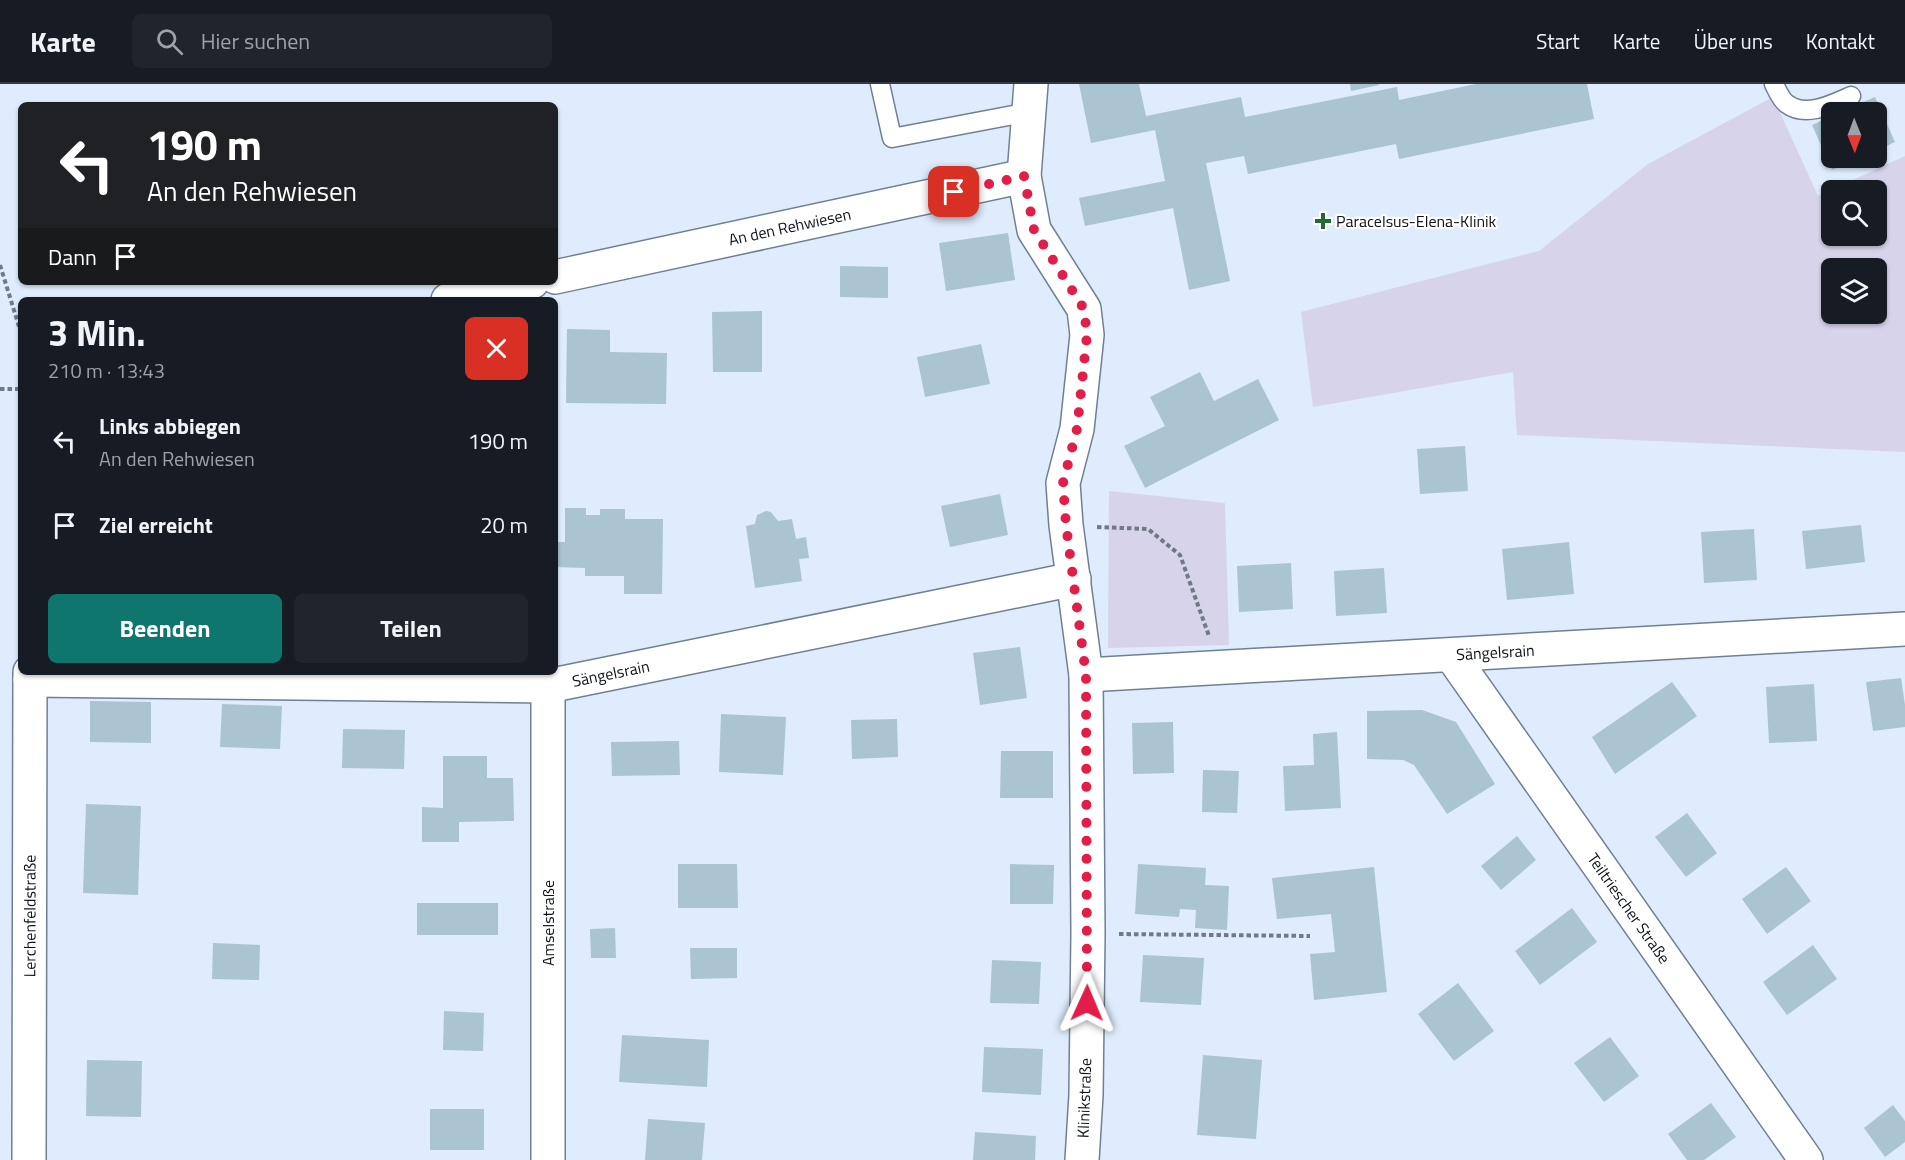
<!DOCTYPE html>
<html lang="de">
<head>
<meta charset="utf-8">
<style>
	:root { --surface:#171b24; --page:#20242c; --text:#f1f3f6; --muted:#9ea1a6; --line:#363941; --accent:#0f766e }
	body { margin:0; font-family:"Titillium Web",sans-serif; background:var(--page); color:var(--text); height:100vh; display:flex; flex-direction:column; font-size:22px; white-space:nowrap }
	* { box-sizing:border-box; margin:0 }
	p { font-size:20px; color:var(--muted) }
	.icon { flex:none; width:33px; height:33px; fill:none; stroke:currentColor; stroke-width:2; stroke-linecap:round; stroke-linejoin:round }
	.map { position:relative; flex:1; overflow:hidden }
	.sheet { position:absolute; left:18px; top:213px; width:540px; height:378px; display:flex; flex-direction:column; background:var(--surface); border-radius:9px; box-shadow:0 2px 4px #0004 }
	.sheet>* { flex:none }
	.guide { position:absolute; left:18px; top:18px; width:540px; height:183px; border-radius:9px; box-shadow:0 2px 4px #0004; background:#202124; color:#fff; overflow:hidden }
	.needle { width:39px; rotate:179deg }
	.fabs { position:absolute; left:1821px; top:18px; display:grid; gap:12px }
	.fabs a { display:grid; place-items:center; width:66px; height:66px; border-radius:9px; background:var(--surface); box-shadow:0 2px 4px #0004; font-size:30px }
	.pin { position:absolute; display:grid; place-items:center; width:51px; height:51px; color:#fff; margin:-26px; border-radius:12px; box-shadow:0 3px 9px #0006 }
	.me { position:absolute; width:66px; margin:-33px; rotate:1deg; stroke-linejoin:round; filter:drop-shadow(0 0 4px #0008) }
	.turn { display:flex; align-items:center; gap:21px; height:126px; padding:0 30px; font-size:27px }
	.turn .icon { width:78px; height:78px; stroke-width:2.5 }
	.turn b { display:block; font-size:42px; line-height:51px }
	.then { display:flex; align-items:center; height:57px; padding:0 30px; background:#0003; gap:12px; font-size:22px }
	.round { display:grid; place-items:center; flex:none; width:63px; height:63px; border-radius:9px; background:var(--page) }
	.headline { display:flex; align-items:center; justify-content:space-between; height:102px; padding:0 30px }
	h1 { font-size:36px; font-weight:700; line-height:45px }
	.button { display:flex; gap:12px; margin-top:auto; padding:12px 30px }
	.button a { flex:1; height:69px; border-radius:9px; background:var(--accent); color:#fff; font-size:24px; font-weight:700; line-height:69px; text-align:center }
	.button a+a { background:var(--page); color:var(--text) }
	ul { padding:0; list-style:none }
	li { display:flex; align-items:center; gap:18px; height:84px; padding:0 30px }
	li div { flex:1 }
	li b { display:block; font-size:22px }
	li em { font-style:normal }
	header { display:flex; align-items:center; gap:36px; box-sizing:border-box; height:84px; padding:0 30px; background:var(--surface); border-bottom:2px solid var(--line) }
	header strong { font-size:28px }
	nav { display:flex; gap:33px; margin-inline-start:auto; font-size:21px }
	.search { width:420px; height:54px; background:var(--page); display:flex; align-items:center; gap:15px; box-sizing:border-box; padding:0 21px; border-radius:9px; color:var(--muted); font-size:22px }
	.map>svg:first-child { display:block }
</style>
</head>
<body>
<header>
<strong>Karte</strong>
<div class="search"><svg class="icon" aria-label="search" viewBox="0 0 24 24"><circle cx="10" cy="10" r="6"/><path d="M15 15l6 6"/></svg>Hier suchen</div>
<nav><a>Start</a><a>Karte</a><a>Über uns</a><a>Kontakt</a></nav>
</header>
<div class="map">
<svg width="1905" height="1076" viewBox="0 0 1905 1076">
	<rect width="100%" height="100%" fill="#deecfd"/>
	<g fill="#d7d3ea" fill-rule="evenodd">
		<path d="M1773,13L1818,112L1905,72V368L1517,351L1513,288L1313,323L1301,228L1539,167L1648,80ZM1832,106H1876V152H1832ZM1832,184H1876V230H1832Z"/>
		<polygon points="1109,407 1225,419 1229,561 1108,564"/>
	</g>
	<g fill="#aac4d2">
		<polygon points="1079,0 1139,0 1146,32 1241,13 1245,33 1397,3 1399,16 1476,0 1587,0 1594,35 1399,75 1396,60 1248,90 1244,72 1206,79 1230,197 1189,206 1173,124 1085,142 1079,114 1165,97 1155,46 1091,59"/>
		<polygon points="1350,0 1379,0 1379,1 1351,7"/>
		<polygon points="1875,13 1895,58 1876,67 1876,28 1840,28"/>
		<polygon points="1832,32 1832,74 1861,74 1832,86 1812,41"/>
		<polygon points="1008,149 1015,196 946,207 939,159"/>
		<polygon points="840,182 888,183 888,214 840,213"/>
		<polygon points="762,227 762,288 713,288 712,228"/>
		<polygon points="567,245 610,246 610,268 667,269 666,320 566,319"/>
		<polygon points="981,260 990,300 925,313 917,273"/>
		<polygon points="1200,288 1214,317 1258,295 1279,336 1145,404 1124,362 1165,342 1150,313"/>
		<polygon points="1465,362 1468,407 1420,410 1417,365"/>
		<polygon points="1000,410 1008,451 950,463 941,422"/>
		<polygon points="565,424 586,424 586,431 600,431 600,425 625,425 625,435 663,435 662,510 624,510 624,492 585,492 585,484 555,483 555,458 565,458"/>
		<polygon points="766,427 771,428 778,437 792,435 796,455 806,453 809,474 799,475 802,497 755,504 746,442 755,440 757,431"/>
		<polygon points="1861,441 1865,478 1806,485 1802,447"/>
		<polygon points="1754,445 1757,496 1704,499 1701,448"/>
		<polygon points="1569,458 1574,510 1507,516 1502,465"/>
		<polygon points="1291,479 1293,525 1239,528 1237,482"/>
		<polygon points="1384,484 1387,529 1336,532 1334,487"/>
		<polygon points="1020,563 1027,614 980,621 973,569"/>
		<polygon points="1901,594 1905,621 1905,643 1873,647 1866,598"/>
		<polygon points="1672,598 1697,632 1615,690 1592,653"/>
		<polygon points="1814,600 1817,657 1769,659 1766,603"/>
		<polygon points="90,617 151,618 151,659 90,658"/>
		<polygon points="222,620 282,622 280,665 220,663"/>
		<polygon points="1422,626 1456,638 1495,700 1447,730 1414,681 1403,676 1367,675 1367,627"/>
		<polygon points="721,630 786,633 783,691 719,688"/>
		<polygon points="897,635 898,673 852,675 851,636"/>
		<polygon points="1173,638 1174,689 1133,690 1132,639"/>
		<polygon points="343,645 405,646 404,685 342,684"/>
		<polygon points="1337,648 1341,724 1285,727 1283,682 1314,681 1313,650"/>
		<polygon points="679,657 680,691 612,692 611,658"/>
		<polygon points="1001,667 1053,667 1053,714 1000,714"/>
		<polygon points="443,672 487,672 487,694 513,694 514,737 459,738 459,758 422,758 422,723 443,724"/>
		<polygon points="1203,686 1239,687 1237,729 1202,728"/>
		<polygon points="86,720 141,722 138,811 83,809"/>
		<polygon points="1687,729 1717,769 1686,793 1655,753"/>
		<polygon points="1517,752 1536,776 1501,806 1481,782"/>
		<polygon points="678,780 737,780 738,824 678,824"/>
		<polygon points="1010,780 1054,781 1053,820 1010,820"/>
		<polygon points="1138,780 1206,784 1205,801 1229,802 1227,846 1195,844 1196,826 1180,825 1179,833 1135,830"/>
		<polygon points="1374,783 1387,908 1314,916 1310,870 1335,868 1331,830 1277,835 1272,794"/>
		<polygon points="1786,783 1811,817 1767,850 1742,815"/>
		<rect x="417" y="819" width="81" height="32"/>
		<polygon points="1572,824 1597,858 1540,901 1515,867"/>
		<polygon points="615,844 616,874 591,874 590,845"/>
		<polygon points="213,859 260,861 259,896 212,895"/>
		<polygon points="1813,861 1837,895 1787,931 1763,898"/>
		<polygon points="690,864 737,864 737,894 691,895"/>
		<polygon points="1143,871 1204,874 1201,921 1140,918"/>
		<polygon points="992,876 1041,878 1039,920 990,919"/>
		<polygon points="1458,899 1494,947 1454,977 1418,930"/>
		<polygon points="444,927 484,929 483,967 443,966"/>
		<polygon points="622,951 709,956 707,1003 619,998"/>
		<polygon points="1610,953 1639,992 1604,1018 1574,979"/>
		<polygon points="984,963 1043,965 1041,1011 982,1008"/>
		<polygon points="1203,971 1262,976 1256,1055 1197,1051"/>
		<polygon points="87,976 142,977 141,1033 86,1032"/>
		<polygon points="1711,1019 1736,1053 1704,1076 1687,1076 1668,1050"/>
		<polygon points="1893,1021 1905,1037 1905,1058 1885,1073 1864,1044"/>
		<rect x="430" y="1025" width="54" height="41"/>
		<polygon points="648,1035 705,1039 702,1076 645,1076"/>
		<polygon points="975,1048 1036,1052 1035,1076 973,1076"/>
	</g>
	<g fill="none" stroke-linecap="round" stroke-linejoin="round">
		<g stroke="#708093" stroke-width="21">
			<g id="lane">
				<polyline points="880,0 892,54 1029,28"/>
				<path d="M1774,0C1777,6 1781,16 1787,20C1806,34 1833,20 1851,12"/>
			</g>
		</g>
		<g stroke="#708093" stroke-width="36">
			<g id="street">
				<polyline points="1031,0 1024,92 1034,146 1084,225 1087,251 1077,345 1063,399 1066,441 1086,591 1088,849 1086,1011 1082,1076"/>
				<path id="s1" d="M555,193L1024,92"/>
				<polyline points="448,216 532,198"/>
				<path id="s2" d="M1452,572L1806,1076"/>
				<path id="s3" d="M1086,591L1905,545"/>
				<path id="s4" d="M30,596L548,602L1074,495"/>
				<polyline points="548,602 548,1076"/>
				<path id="s5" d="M29,1076L30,588"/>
			</g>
		</g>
		<g stroke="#707a86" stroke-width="4" stroke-dasharray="4.5 3" stroke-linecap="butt">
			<polyline points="0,181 21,249"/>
			<polyline points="0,305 21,305"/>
			<polyline points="1097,443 1148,445 1180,471 1209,552"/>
			<polyline points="1119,850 1310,852"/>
		</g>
		<use href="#lane" stroke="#fff" stroke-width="18"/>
		<use href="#street" stroke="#fff" stroke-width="33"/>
	</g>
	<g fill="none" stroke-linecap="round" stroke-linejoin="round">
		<polyline stroke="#e11d48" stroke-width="10" stroke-dasharray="0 18" points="954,108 1024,92 1034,146 1084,225 1087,251 1077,345 1063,399 1066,441 1086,591 1087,919"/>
	</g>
	<path fill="#256832" stroke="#fff" stroke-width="2" d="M1320 128h6v6h6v6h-6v6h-6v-6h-6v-6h6z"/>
	<g text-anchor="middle" stroke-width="4.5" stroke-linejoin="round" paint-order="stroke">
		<g font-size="16" fill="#0d131a" stroke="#fff" text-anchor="start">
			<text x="1336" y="143">Paracelsus-Elena-Klinik</text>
		</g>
		<g font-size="16" fill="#0d131a" stroke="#fff">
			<text dy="6" stroke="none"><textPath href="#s1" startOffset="240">An den Rehwiesen</textPath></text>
			<text dy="6" stroke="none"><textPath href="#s3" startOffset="410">Sängelsrain</textPath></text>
			<text dy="6" stroke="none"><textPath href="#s4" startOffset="582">Sängelsrain</textPath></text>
			<text dy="6" stroke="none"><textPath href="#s2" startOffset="308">Teiltriescher Straße</textPath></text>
			<text dy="6" stroke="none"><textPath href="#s5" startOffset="244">Lerchenfeldstraße</textPath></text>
			<text transform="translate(548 839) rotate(-90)" y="6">Amselstraße</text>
			<text transform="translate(1084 1014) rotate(-88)" y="6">Klinikstraße</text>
		</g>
	</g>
</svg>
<div class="fabs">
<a><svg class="needle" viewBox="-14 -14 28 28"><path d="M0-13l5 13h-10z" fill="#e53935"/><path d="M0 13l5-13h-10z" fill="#9ea1a6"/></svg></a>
<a><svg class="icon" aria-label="search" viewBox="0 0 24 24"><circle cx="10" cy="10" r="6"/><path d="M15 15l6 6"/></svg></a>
<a><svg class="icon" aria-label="layers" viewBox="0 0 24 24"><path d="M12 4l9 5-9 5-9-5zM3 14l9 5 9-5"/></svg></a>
</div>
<div class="pin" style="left:954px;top:108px;background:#d93025"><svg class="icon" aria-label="arrive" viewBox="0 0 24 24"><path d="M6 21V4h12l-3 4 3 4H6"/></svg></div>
<svg class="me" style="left:1087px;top:919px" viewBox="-20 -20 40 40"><path d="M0-17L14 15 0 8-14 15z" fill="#e11d48" stroke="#fff" stroke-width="4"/></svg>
<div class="guide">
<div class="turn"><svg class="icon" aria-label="left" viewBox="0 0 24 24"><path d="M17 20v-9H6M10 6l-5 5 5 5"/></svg><div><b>190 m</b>An den Rehwiesen</div></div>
<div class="then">Dann<svg class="icon" aria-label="arrive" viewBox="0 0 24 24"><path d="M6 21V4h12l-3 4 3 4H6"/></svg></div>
</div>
<section class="sheet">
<div class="headline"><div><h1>3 Min.</h1><p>210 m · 13:43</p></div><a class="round" style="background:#d93025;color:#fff"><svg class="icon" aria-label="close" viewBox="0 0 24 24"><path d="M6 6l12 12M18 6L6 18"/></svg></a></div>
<ul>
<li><svg class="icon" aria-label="left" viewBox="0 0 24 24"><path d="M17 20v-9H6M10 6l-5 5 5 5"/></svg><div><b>Links abbiegen</b><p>An den Rehwiesen</p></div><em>190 m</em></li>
<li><svg class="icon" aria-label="arrive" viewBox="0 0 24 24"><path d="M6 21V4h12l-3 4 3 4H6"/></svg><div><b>Ziel erreicht</b></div><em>20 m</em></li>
</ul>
<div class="button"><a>Beenden</a><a>Teilen</a></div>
</section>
</div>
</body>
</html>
